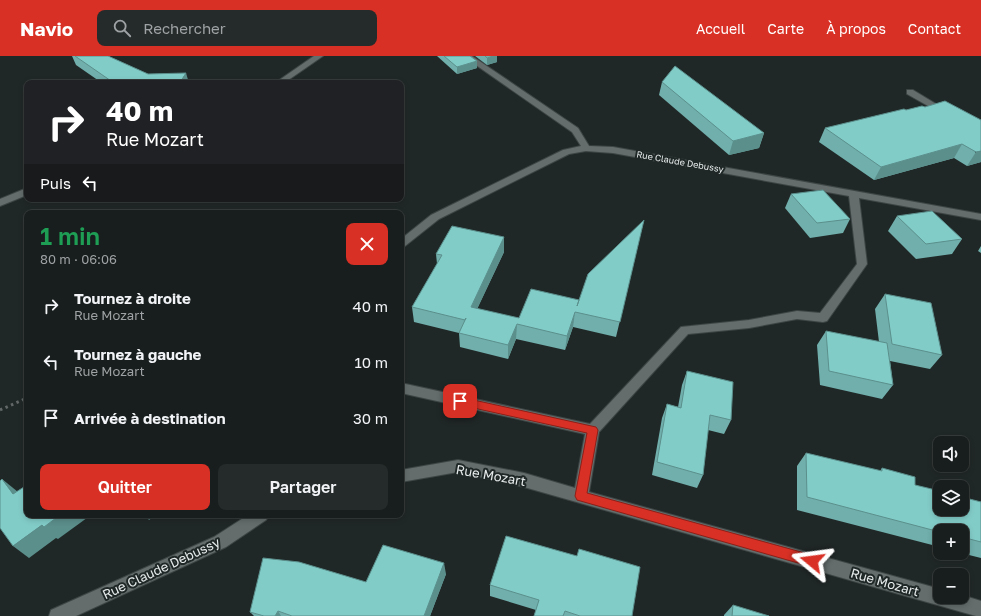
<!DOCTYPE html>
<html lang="fr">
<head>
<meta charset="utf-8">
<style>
	:root { --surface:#181e1d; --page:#252b2a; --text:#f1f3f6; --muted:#9fa2a4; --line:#363c3b; --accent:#d93025 }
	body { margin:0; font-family:"Golos Text",sans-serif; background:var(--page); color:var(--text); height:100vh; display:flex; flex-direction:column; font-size:15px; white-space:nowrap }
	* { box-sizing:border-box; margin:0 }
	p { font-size:13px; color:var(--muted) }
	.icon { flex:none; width:22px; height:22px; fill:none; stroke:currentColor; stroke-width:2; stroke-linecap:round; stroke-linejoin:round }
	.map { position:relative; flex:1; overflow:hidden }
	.side { position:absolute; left:24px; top:154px; width:380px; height:308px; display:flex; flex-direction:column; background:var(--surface); border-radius:8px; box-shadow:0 2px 6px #0003,0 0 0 1px var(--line) }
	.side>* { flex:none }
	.guide { position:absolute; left:24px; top:24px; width:380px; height:122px; border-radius:8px; box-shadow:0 2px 6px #0003,0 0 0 1px var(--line); background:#202124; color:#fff; overflow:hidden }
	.buttons { position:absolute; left:933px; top:380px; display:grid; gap:8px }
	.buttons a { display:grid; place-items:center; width:36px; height:36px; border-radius:8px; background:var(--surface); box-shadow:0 2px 6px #0003,0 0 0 1px var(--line); font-size:20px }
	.pin { position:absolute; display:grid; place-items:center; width:34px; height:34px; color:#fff; margin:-17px; border-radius:8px; box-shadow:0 2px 6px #0006 }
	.me { position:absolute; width:44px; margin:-22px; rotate:286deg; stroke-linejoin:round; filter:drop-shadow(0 0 3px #0008) }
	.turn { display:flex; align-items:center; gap:14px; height:84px; padding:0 16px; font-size:18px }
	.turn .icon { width:52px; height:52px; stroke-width:2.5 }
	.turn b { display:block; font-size:28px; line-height:34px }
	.then { display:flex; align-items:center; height:38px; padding:0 16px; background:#0003; gap:8px; font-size:15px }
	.round { display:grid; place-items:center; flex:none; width:42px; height:42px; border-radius:8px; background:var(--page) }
	.overview { display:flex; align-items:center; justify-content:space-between; height:68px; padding:0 16px }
	h1 { font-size:24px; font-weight:600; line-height:30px; color:#1e9e55 }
	.cta { display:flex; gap:8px; margin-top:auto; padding:8px 16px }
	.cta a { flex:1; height:46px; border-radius:8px; background:var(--accent); color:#fff; font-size:16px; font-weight:600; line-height:46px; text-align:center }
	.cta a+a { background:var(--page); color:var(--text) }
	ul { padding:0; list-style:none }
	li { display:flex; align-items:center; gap:12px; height:56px; padding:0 16px }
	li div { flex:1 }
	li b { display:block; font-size:15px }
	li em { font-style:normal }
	header { display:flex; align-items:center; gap:24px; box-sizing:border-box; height:56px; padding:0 20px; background:var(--accent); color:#fff }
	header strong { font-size:19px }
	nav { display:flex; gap:22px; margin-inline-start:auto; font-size:14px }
	.search { width:280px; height:36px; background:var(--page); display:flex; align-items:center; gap:10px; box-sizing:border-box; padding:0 14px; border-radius:8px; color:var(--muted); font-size:15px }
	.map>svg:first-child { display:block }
</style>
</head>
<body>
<header>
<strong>Navio</strong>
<div class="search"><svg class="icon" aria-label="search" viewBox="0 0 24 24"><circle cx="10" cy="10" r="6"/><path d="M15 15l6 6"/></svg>Rechercher</div>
<nav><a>Accueil</a><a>Carte</a><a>À propos</a><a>Contact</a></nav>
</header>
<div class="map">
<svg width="981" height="560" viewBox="0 0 981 560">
	<rect width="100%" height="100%" fill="#202827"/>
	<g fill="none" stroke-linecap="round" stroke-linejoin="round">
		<g stroke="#3e4545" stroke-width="2">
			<g id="minor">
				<polygon points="314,0 323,0 284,27 275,27"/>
				<polygon points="463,0 472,0 578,72 589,90 613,91 981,158 981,164 859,142 867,208 827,265 823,266 797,263 749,272 688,278 599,376 589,436 940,533 940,541 962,541 962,539 981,545 981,560 976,560 524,431 458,416 401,426 401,414 458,404 524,417 575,432 585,378 401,337 401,327 590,368 681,271 749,264 797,255 820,257 857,208 849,140 613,97 586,95 569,98 439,163 405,190 401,191 401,183 431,159 563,94 581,90 572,76"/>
				<polygon points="907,34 913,34 951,57 950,59 944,59 907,38"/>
				<polygon points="27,132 27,139 0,150 0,143"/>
				<polygon points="248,459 269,459 266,464 226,491 76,560 49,560 51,554 214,481"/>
			</g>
		</g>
		<polyline stroke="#616867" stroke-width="3" stroke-dasharray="2.5 3.5" stroke-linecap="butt" points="0,354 27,342"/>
		<use href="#minor" fill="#646d6c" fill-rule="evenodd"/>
	</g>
	<g fill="#70afac">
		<polygon points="72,0 108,0 148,18 189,27 102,27 76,9"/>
		<polygon points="437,0 470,0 477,5 477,12 457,18"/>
		<polygon points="475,0 497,0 497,6 487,9"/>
		<polygon points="662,26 764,77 759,92 729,99 659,39"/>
		<polygon points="945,45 981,106 967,110 954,102 874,124 819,86 825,72 906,54 925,51"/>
		<polygon points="791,138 850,163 843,177 810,182 785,152"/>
		<polygon points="897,160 962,183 952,198 916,203 888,175"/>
		<polygon points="644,164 616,281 573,271 565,294 516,283 508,303 460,291 459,277 414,266 412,251 437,208 436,198 504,181 504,196 477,253 519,262 579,244"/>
		<polygon points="981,190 981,197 978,195"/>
		<polygon points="885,238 942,299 930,313 890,305 893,329 882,343 820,329 817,289 826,275 879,286 875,253"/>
		<polygon points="687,315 731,364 724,378 708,374 703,419 697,432 652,419 662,362 667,348 678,351 682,329"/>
		<polygon points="806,397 880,415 882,412 915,429 981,446 981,502 961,497 962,497 962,475 940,475 940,491 797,454 797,410"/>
		<polygon points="446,518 430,560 254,560 250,556 366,526"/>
		<polygon points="490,529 632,560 534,560 536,554 490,540"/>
		<polygon points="733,549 732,560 724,560 724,559"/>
	</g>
	<g fill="#5b8f8c">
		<polygon points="493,0 497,0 497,6 487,9 487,2"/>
		<polygon points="477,5 477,12 457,18 457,11"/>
		<polygon points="186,17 189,27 182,27 181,25"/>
		<polygon points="764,77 759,92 729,99 733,85"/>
		<polygon points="962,88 954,102 874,124 881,111"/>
		<polygon points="981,95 981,106 967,110 976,96"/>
		<polygon points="504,181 504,196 471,266 471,251"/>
		<polygon points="575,256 573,271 565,294 567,280"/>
		<polygon points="517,268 516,283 508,303 508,289"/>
		<polygon points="2,423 18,436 13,438"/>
		<polygon points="60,459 91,459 58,483 56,482 29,502 13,490 42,469"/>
		<polygon points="145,459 156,459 149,464"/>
		<polygon points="444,507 446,518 430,560 424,560"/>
		<polygon points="278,555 281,560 275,560"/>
	</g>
	<g fill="#82ccc8" stroke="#5b8f8c">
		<polygon points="75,0 108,0 148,18 186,17 181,25 185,27 114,27"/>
		<polygon points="444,0 470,0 477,5 457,11"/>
		<polygon points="485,0 493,0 487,2"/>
		<polygon points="675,10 764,77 733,85 662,26"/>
		<polygon points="945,45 981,64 981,95 976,96 962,88 881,111 825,72 904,53 906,54 922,50 925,51"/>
		<polygon points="823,134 850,163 817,167 791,138"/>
		<polygon points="932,155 962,183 926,188 897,160"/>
		<polygon points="644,164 620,266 575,256 567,280 517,268 508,289 459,277 466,262 465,264 412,251 442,199 436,198 452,170 504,181 471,251 519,262 531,233 579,244 577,250 588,218"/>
		<polygon points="885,238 931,247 942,299 892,288"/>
		<polygon points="826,275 887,287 893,329 829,315"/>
		<polygon points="687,315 733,326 731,364 710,359 703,419 657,406 667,348 681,352"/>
		<polygon points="806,397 882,415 882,412 915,421 915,429 940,435 940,453 962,453 962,441 981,446 981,486 962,481 962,475 940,475 940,476 807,441"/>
		<polygon points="2,423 13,438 27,429 27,459 60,459 44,471 42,469 13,490 0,472 0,425"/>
		<polygon points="506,480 577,500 579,493 640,511 632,560 580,560 565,555 563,560 534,560 539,544 490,529"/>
		<polygon points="383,489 444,507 424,560 292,560 278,555 275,560 264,560 250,556 263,502 299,506 366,526"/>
		<polygon points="733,549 769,560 732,560"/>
	</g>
	<polygon fill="#d93025" stroke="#8d1f18" points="460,341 596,371 598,374 587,437 812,499 816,501 818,505 816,509 812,511 577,444 575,440 587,377 460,349 456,348 455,345 456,342"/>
	<g text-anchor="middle" stroke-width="4" stroke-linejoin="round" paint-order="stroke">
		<g font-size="9" fill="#e6ebeb" stroke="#202827">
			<text transform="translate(680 106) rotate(10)" y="3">Rue Claude Debussy</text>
		</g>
		<g font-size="13" fill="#e6ebeb" stroke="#202827">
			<text transform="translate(491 419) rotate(10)" y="5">Rue Mozart</text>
			<text transform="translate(161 512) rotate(-25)" y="5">Rue Claude Debussy</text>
			<text transform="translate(885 526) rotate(16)" y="5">Rue Mozart</text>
		</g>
	</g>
</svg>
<div class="buttons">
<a><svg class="icon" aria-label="sound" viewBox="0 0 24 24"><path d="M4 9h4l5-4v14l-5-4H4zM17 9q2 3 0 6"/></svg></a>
<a><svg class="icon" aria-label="layers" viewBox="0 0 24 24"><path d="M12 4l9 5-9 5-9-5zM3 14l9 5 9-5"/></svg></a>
<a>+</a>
<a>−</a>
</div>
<div class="pin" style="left:460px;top:345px;background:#d93025"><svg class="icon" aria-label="arrive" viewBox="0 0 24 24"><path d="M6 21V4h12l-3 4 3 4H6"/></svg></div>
<svg class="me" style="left:812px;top:505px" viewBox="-20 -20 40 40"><path d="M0-17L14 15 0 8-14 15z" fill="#d93025" stroke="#fff" stroke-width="4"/></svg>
<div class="guide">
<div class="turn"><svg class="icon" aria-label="right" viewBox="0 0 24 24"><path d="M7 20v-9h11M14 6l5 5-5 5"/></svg><div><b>40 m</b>Rue Mozart</div></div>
<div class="then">Puis<svg class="icon" aria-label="left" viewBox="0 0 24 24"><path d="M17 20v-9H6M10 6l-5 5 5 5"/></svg></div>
</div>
<section class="side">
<div class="overview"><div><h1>1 min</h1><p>80 m · 06:06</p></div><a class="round" style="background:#d93025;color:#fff"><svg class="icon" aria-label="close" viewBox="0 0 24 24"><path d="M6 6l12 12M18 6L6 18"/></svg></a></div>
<ul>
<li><svg class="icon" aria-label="right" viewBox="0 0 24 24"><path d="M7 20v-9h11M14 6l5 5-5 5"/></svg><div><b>Tournez à droite</b><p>Rue Mozart</p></div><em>40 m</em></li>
<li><svg class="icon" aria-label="left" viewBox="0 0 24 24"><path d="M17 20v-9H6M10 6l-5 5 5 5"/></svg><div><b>Tournez à gauche</b><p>Rue Mozart</p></div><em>10 m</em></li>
<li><svg class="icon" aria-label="arrive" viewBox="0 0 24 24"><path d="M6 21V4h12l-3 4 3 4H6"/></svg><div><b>Arrivée à destination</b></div><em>30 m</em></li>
</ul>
<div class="cta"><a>Quitter</a><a>Partager</a></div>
</section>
</div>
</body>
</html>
